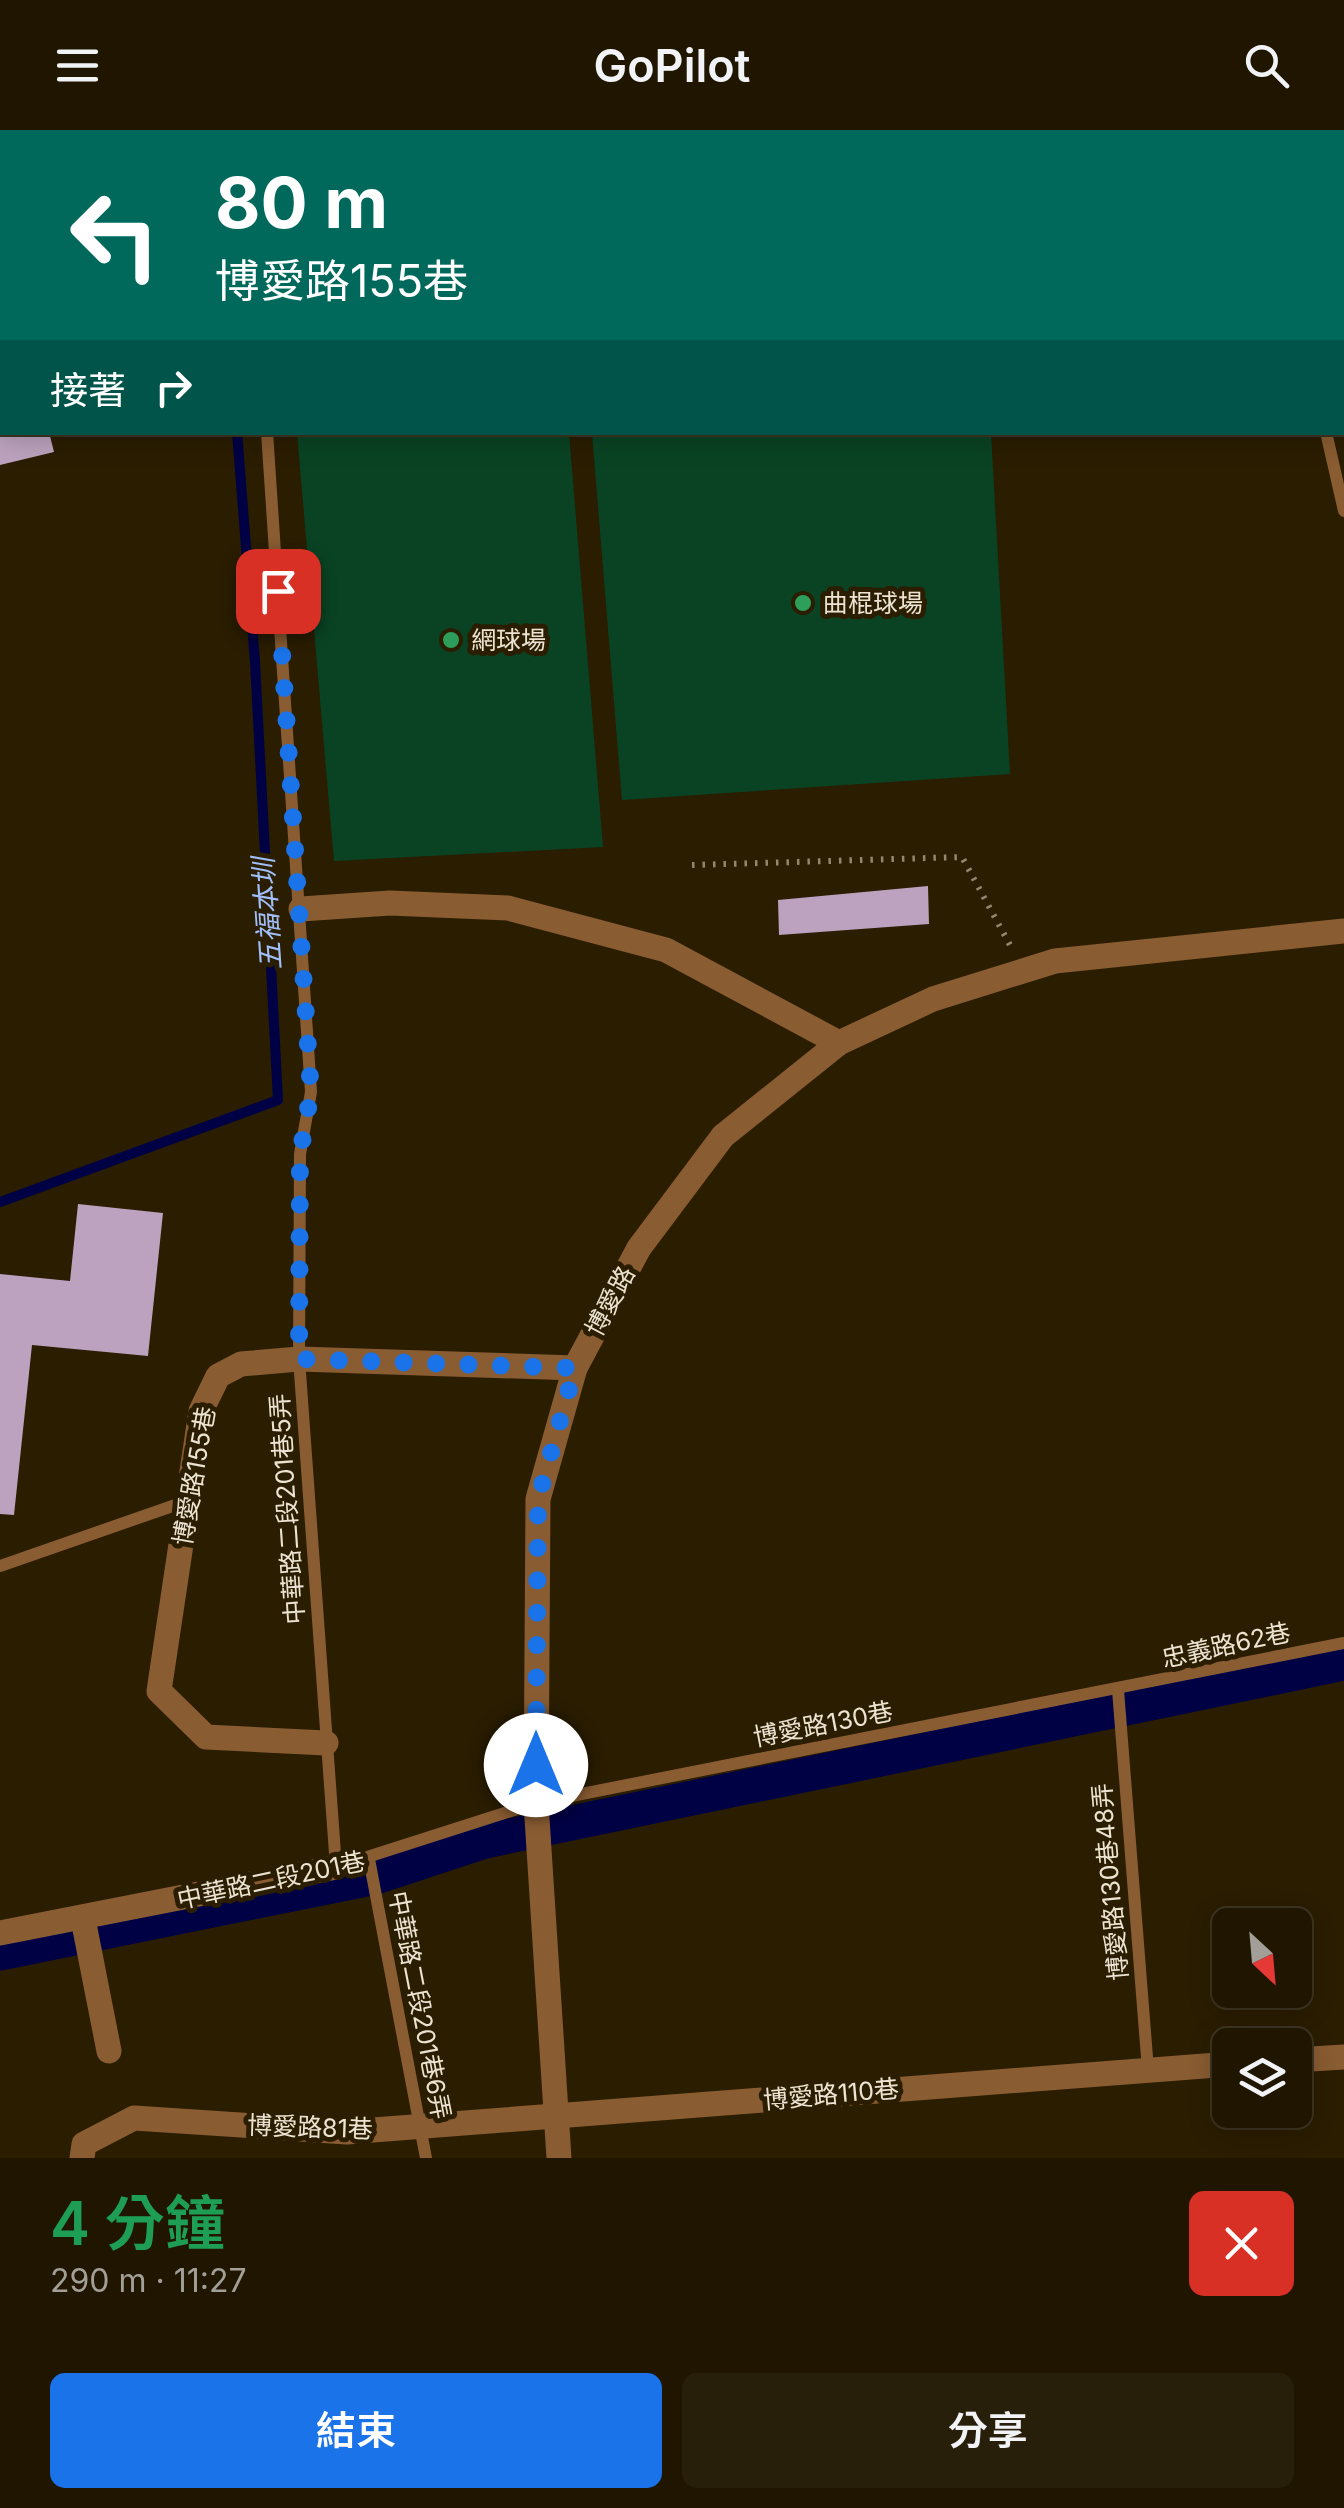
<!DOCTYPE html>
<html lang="zh-TW">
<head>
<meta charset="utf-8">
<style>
	:root { --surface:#201600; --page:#281f0a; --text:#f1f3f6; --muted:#a29f99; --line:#3d3522; --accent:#1a73e8 }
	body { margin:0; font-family:Inter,"Noto Sans TC",sans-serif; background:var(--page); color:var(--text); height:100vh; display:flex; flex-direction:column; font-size:38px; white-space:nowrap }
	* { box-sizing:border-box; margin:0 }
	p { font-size:32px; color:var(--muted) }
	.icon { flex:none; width:55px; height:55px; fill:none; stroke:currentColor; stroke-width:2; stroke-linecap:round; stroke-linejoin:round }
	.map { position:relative; height:2028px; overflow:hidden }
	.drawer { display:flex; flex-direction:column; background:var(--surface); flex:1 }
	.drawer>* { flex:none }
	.top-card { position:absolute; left:0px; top:0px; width:1345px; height:305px; box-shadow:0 5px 25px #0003,0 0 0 2px var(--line); background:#00695c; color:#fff; overflow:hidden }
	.needle { width:65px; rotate:154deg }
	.tools { position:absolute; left:1212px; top:1778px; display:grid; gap:20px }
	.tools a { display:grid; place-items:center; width:100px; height:100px; border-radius:15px; background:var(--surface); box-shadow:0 5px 25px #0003,0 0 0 2px var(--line); font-size:50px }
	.pin { position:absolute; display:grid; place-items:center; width:85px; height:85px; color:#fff; margin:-42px; border-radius:20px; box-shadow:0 5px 15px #0006 }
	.me { position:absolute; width:110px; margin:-55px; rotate:0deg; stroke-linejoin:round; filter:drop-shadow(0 0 8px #0008) }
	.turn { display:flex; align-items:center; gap:35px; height:210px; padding:0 50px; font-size:45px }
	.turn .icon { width:130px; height:130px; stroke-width:2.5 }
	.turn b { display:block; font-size:70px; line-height:85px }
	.then { display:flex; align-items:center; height:95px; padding:0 50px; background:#0003; gap:20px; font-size:38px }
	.round { display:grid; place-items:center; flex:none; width:105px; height:105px; border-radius:15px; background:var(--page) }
	.overview { display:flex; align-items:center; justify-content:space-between; height:170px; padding:0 50px }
	h1 { font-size:60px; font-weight:600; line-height:75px; color:#1e9e55 }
	.cta { display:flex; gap:20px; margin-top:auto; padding:20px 50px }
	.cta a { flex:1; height:115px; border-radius:15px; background:var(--accent); color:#fff; font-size:40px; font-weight:600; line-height:115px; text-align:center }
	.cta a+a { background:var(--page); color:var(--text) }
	header { display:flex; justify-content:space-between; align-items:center; height:130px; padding:0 50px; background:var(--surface); font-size:45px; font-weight:600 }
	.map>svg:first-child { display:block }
</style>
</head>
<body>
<header><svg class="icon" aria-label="menu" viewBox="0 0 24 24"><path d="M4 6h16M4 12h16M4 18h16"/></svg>GoPilot<svg class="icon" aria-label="search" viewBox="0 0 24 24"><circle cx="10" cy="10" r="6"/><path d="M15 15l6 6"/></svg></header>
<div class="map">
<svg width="1344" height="2028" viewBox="0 0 1344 2028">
	<rect width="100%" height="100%" fill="#2a1d00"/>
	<g fill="#0a4324">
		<polygon points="297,303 569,303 603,717 334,731"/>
		<polygon points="592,303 991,303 1010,644 622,670"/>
	</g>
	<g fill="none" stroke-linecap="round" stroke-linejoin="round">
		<g stroke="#000045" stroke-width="10">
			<polyline points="212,0 212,2"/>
			<polyline points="0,1072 278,970 255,532 237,302"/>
		</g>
		<polyline stroke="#000045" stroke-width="35" points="0,1823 376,1747 485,1711 1344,1533"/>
	</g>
	<g fill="#bca2be">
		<polygon points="0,302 49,302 54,322 0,335"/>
		<polygon points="928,756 929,794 779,805 778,770"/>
		<polygon points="78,1074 163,1083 148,1226 32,1215 14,1385 0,1384 0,1144 70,1151"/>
	</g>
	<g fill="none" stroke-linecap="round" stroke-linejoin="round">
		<polyline stroke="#928770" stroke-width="6" stroke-dasharray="2.5 8" stroke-linecap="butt" points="692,735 962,727 1011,817"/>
		<g stroke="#895c32" stroke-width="12">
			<polyline points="246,0 246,2"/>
			<polyline points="1259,0 1259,2"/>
			<polyline points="267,302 311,962 300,1024 299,1229 336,1737 536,1673 1344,1513"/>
			<polyline points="1326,302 1344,381"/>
			<polyline points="0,1436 187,1371"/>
			<polyline points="1118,1560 1148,1940"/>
			<polyline points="369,1729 426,2028"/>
		</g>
		<g stroke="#895c32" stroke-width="25">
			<polyline points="876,0 876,2"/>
			<polyline points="1019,2 1052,0"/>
			<polyline points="301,779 390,773 508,778 666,820 839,913"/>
			<polyline points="326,1613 206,1607 159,1561 201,1281 218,1246 241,1234 299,1229 575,1238"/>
			<polyline points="83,1789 109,1921"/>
			<polyline points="0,1803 336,1737"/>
			<polyline points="1295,1930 1344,1927"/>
			<polyline points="82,2028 84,2014 134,1988 347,2002 1230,1934"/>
		</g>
		<polyline stroke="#895c32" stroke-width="25" points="559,2028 536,1673 538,1369 575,1238 639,1118 723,1006 839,913 933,869 1055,831 1344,801"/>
	</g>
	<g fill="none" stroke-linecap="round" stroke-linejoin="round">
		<polyline stroke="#1a73e8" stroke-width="18" stroke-dasharray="0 32.4" points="278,461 311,962 300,1024 299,1229 575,1238 538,1369 536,1635"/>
	</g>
	<g fill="#2e9e5b" stroke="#2a1d00" stroke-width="4">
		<circle cx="803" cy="473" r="10"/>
		<circle cx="451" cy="510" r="10"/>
	</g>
	<g text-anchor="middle" stroke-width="10" stroke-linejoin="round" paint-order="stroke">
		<g font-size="25" fill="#ece3d2" stroke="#2a1d00" text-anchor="start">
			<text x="823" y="482">曲棍球場</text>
			<text x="471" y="519">網球場</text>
		</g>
		<g font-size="25" fill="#ece3d2" stroke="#2a1d00">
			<text transform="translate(610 1171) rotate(-62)" y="9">博愛路</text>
			<text transform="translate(194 1346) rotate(-80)" y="9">博愛路155巷</text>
			<text transform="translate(287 1379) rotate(-94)" y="9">中華路二段201巷5弄</text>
			<text transform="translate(1226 1515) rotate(-12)" y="9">忠義路62巷</text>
			<text transform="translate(823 1594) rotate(-11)" y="9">博愛路130巷</text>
			<text transform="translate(271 1750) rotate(-12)" y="9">中華路二段201巷</text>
			<text transform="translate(1110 1752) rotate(-95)" y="9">博愛路130巷48弄</text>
			<text transform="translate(420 1875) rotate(79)" y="9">中華路二段201巷6弄</text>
			<text transform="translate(831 1964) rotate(-5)" y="9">博愛路110巷</text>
			<text transform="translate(310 1997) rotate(2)" y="9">博愛路81巷</text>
		</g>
		<g font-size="28" font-style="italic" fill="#a1bffb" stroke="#2a1d00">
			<text transform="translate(267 784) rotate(-94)" y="10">五福本圳</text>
		</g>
	</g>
</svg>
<div class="tools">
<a><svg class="needle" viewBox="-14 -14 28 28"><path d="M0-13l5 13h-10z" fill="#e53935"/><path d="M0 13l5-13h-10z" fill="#a29f99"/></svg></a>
<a><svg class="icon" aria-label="layers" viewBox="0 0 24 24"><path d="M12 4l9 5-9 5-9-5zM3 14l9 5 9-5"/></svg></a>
</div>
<div class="pin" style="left:278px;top:461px;background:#d93025"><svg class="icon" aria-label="arrive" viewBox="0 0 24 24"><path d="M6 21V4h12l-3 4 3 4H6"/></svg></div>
<svg class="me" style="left:536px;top:1635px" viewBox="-20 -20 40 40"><circle r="19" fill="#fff"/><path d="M0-13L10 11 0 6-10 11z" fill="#1a73e8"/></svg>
<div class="top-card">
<div class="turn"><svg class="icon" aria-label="left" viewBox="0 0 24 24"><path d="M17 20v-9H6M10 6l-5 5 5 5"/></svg><div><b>80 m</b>博愛路155巷</div></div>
<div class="then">接著<svg class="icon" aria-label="right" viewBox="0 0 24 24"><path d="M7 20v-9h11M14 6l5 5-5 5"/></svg></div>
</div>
</div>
<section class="drawer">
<div class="overview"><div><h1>4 分鐘</h1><p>290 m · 11:27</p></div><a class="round" style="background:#d93025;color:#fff"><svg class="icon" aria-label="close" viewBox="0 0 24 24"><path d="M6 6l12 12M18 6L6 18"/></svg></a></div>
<div class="cta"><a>結束</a><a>分享</a></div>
</section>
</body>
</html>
